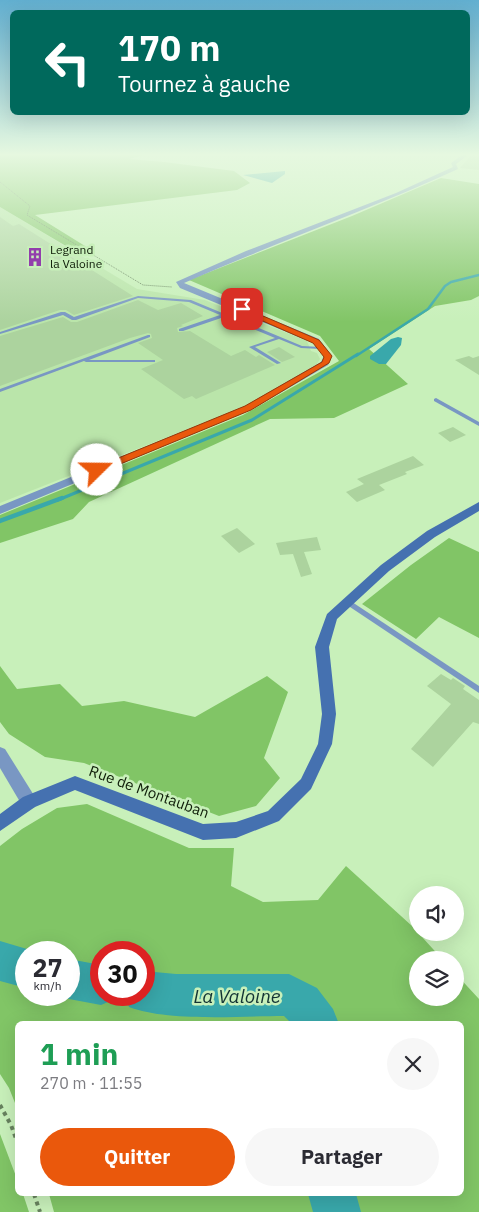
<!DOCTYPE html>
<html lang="fr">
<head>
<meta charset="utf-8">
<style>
	:root { --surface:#fff; --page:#f7f7f7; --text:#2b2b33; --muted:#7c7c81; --accent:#ea580c }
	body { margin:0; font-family:"IBM Plex Sans",sans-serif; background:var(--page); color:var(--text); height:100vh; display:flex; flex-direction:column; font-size:19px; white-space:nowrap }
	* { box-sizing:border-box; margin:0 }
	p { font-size:16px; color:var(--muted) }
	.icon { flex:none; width:28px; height:28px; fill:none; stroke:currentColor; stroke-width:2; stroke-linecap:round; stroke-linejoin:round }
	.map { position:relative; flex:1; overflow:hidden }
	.panel { position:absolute; left:15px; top:1021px; width:449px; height:175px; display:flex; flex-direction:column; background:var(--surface); border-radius:8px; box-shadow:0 5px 20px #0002 }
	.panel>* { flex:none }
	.banner { position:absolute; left:10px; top:10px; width:460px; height:105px; border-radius:8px; box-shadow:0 5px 20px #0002; background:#00695c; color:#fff; overflow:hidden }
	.controls { position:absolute; left:409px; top:886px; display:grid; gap:10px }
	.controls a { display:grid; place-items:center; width:55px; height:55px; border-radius:50%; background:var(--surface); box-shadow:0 5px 20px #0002; font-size:25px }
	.speed { position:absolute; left:15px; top:941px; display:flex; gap:10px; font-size:25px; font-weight:700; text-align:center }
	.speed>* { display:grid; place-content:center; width:65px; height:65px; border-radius:50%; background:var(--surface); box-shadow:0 5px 20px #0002; line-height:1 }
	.speed small { font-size:12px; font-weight:400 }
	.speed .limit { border:8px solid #d22; background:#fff; color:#111 }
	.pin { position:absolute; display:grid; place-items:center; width:42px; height:42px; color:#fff; margin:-21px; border-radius:10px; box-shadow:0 2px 8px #0006 }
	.me { position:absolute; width:55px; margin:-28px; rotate:68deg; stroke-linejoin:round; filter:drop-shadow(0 0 4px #0008) }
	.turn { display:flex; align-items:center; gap:18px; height:105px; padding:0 25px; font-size:22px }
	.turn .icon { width:65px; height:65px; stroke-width:2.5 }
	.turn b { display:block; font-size:35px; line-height:42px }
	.round { display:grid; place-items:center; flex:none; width:52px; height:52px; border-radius:26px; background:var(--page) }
	.head { display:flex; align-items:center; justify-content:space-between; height:85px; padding:0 25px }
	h1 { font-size:30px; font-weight:800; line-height:38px; color:#1e9e55 }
	.action { display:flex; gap:10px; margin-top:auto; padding:10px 25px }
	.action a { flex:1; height:58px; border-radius:30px; background:var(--accent); color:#fff; font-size:20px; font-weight:800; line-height:58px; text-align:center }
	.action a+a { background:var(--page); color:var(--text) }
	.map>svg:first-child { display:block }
</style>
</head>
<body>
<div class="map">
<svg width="479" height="1212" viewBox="0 0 479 1212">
	<rect width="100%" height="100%" fill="#c8f0ba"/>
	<polygon fill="#bae5aa" points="0,207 137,289 205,300 307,341 311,351 317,353 320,359 317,364 246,406 0,503"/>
	<g fill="#81c566" fill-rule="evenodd">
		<polygon points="0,153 153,153 129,159 164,162 234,171 250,183 237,190 35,215 85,246 71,249 0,207"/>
		<polygon points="441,178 479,184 479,296 471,300 435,306 369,349 408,384 334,418 270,419 89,502 73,519 0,543 0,515 243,415 339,361 320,336 189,280 352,216"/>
		<polygon points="449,538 479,552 479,638 439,617 416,639 362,604 411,565"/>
		<polygon points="0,666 17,689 60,684 82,706 124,701 195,717 267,676 288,692 264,758 280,778 256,806 219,816 84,763 45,757 9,734 0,722"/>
		<path d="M87,804L189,848H234L231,886L263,902L318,900L346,866L412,926L443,960H418V998H455V973L479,999V1212H54L49,1194H461V1024H18L17,1108L9,1088L0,1074V846L22,829L57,808ZM69,952V995H26V952ZM101,952H144V995H101Z"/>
		<polygon points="0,1134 17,1179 18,1194 23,1194 29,1212 0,1212"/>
	</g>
	<g fill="#39a8ab">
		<polygon points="285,171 285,174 272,183 243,175"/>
		<polygon points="398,337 402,338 401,345 386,364 379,364 370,359 370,356 391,339"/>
	</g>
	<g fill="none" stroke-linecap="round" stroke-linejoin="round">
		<polyline stroke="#39a8ab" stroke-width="2.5" points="356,356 428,309 445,286 451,282 479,275"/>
		<polyline stroke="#39a8ab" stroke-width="3" points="58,500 252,420 358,354"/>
		<polyline stroke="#39a8ab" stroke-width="4.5" points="0,521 62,498"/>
		<g fill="#39a8ab" fill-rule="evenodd">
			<polygon points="0,941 37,952 26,952 26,988 0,981"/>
			<polygon points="69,959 101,965 101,995 117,995 115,999 101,1005 69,999 59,995 69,995"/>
			<path d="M144,971L176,974H289L317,988L333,1009L339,1024H292L284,1016C241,1016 168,1022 129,1007L125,995H144Z"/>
			<polygon points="308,1194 356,1194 361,1212 313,1212"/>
		</g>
	</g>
	<g fill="#acd39e">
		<polygon points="473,153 479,153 479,170 460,168"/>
		<polygon points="0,217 13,226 19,224 133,296 74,315 66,310 60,310 0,330"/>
		<polygon points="138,300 158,310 181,303 203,316 181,325 183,326 177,328 178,332 190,331 231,356 245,350 256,357 259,355 275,365 196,399 192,396 184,399 141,369 163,360 138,343 152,338 151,334 148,333 130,338 0,386 0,336 63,317 71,322 77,322"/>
		<polygon points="279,347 295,357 282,362 267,352"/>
		<polygon points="469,356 473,358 479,356 479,375 455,360"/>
		<polygon points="453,427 466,435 450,442 438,433"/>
		<polygon points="413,456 424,465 405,472 407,474 379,485 385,490 357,502 346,492 364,484 357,479"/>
		<polygon points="237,528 255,544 239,553 221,536"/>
		<polygon points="317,537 321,550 304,552 312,574 301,577 293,554 280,555 276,543"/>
		<polygon points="441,674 451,680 453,678 465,686 463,689 479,700 479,724 473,722 433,767 411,749 451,704 427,686"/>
	</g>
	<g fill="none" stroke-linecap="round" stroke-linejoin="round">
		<polyline stroke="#67825e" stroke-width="1" stroke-dasharray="1 1" stroke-linecap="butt" points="0,182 30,206 27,215 143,285 172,287"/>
		<g stroke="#67825e" stroke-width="4" stroke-dasharray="4 4" stroke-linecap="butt">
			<polyline points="0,1105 11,1125 18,1144"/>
			<polyline points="34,1194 40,1212"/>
		</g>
		<g fill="#7997c3" fill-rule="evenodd">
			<polygon points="138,296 191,300 302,346 321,347 323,348 321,349 301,348 279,339 255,347 281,363 277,364 249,347 275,338 224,317 183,331 179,331 179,329 220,315 189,302 138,298 76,320 72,320 63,315 0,334 0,332 61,312 65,312 74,317"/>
			<polygon points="148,335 150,335 150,337 89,360 155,360 155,362 86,362 84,361 0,392 0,389"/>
			<polygon points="436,398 479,422 479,426 434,401 434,399"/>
			<polygon points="346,598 479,686 479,693 344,603 343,601"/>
		</g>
		<g fill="#7997c3" fill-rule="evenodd">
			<path d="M465,153H471L456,164L458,169C368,210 275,243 184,283L319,339L332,356L328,365L251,410L0,514V506L245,406L321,362L324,356L313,343L180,288L176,282L246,251L396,193L453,167L451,163Z"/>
			<polygon points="0,747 5,749 35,797 37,802 35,807 29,809 23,807 0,768"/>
		</g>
		<polygon fill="#4571b0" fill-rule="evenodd" points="479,502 479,511 435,537 389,571 337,619 329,647 336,714 332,744 311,789 279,821 236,838 203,840 75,790 35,807 0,831 0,814 23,797 75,776 203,824 236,822 268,811 301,779 318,744 322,714 315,647 327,614 381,565 427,531"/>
	</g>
	<linearGradient id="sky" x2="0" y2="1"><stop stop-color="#62afd0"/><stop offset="0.48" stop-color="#e6f8e0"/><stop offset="1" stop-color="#e6f8e0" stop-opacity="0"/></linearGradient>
	<rect width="479" height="322" fill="url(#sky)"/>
	<polygon fill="#ea580c" stroke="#983908" points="242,307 319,340 332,356 329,363 251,410 101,472 94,472 94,468 245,406 322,362 324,357 313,343 240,311 239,309"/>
	<defs>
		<g id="building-bare" transform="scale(1.5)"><path d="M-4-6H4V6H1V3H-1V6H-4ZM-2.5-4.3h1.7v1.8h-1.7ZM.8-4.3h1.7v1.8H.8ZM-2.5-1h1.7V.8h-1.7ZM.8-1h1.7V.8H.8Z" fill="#923eac" stroke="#c8f0ba" stroke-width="2.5" paint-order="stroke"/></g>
	</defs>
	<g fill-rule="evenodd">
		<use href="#building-bare" x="35" y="257"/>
	</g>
	<g text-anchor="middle" stroke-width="5" stroke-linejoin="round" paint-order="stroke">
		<g font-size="12" fill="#0e1c08" stroke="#c8f0ba" text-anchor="start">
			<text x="50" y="254">Legrand<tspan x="50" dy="14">la Valoine</tspan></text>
		</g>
		<g font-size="15" fill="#0e1c08" stroke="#c8f0ba">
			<text transform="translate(149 792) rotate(20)" y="5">Rue de Montauban</text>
		</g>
		<g font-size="19" font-style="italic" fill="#123334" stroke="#c8f0ba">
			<text x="237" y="1003">La Valoine</text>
		</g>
	</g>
</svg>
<div class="controls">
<a><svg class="icon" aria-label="sound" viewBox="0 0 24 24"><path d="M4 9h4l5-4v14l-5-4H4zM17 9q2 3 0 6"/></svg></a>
<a><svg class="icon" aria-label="layers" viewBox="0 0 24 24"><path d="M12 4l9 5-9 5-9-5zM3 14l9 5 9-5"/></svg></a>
</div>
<div class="speed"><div>27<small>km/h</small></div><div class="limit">30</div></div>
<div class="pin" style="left:242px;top:309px;background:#d93025"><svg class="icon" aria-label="arrive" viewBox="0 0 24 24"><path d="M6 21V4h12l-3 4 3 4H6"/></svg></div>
<svg class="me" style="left:97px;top:470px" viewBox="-20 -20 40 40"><circle r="19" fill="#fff"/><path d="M0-13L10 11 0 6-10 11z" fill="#ea580c"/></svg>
<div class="banner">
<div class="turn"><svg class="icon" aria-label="left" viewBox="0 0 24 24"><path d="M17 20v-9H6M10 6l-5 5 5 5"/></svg><div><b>170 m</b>Tournez à gauche</div></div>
</div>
<section class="panel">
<div class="head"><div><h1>1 min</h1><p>270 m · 11:55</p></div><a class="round"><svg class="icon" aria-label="close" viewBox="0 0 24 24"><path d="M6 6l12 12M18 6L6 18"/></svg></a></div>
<div class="action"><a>Quitter</a><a>Partager</a></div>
</section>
</div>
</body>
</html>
